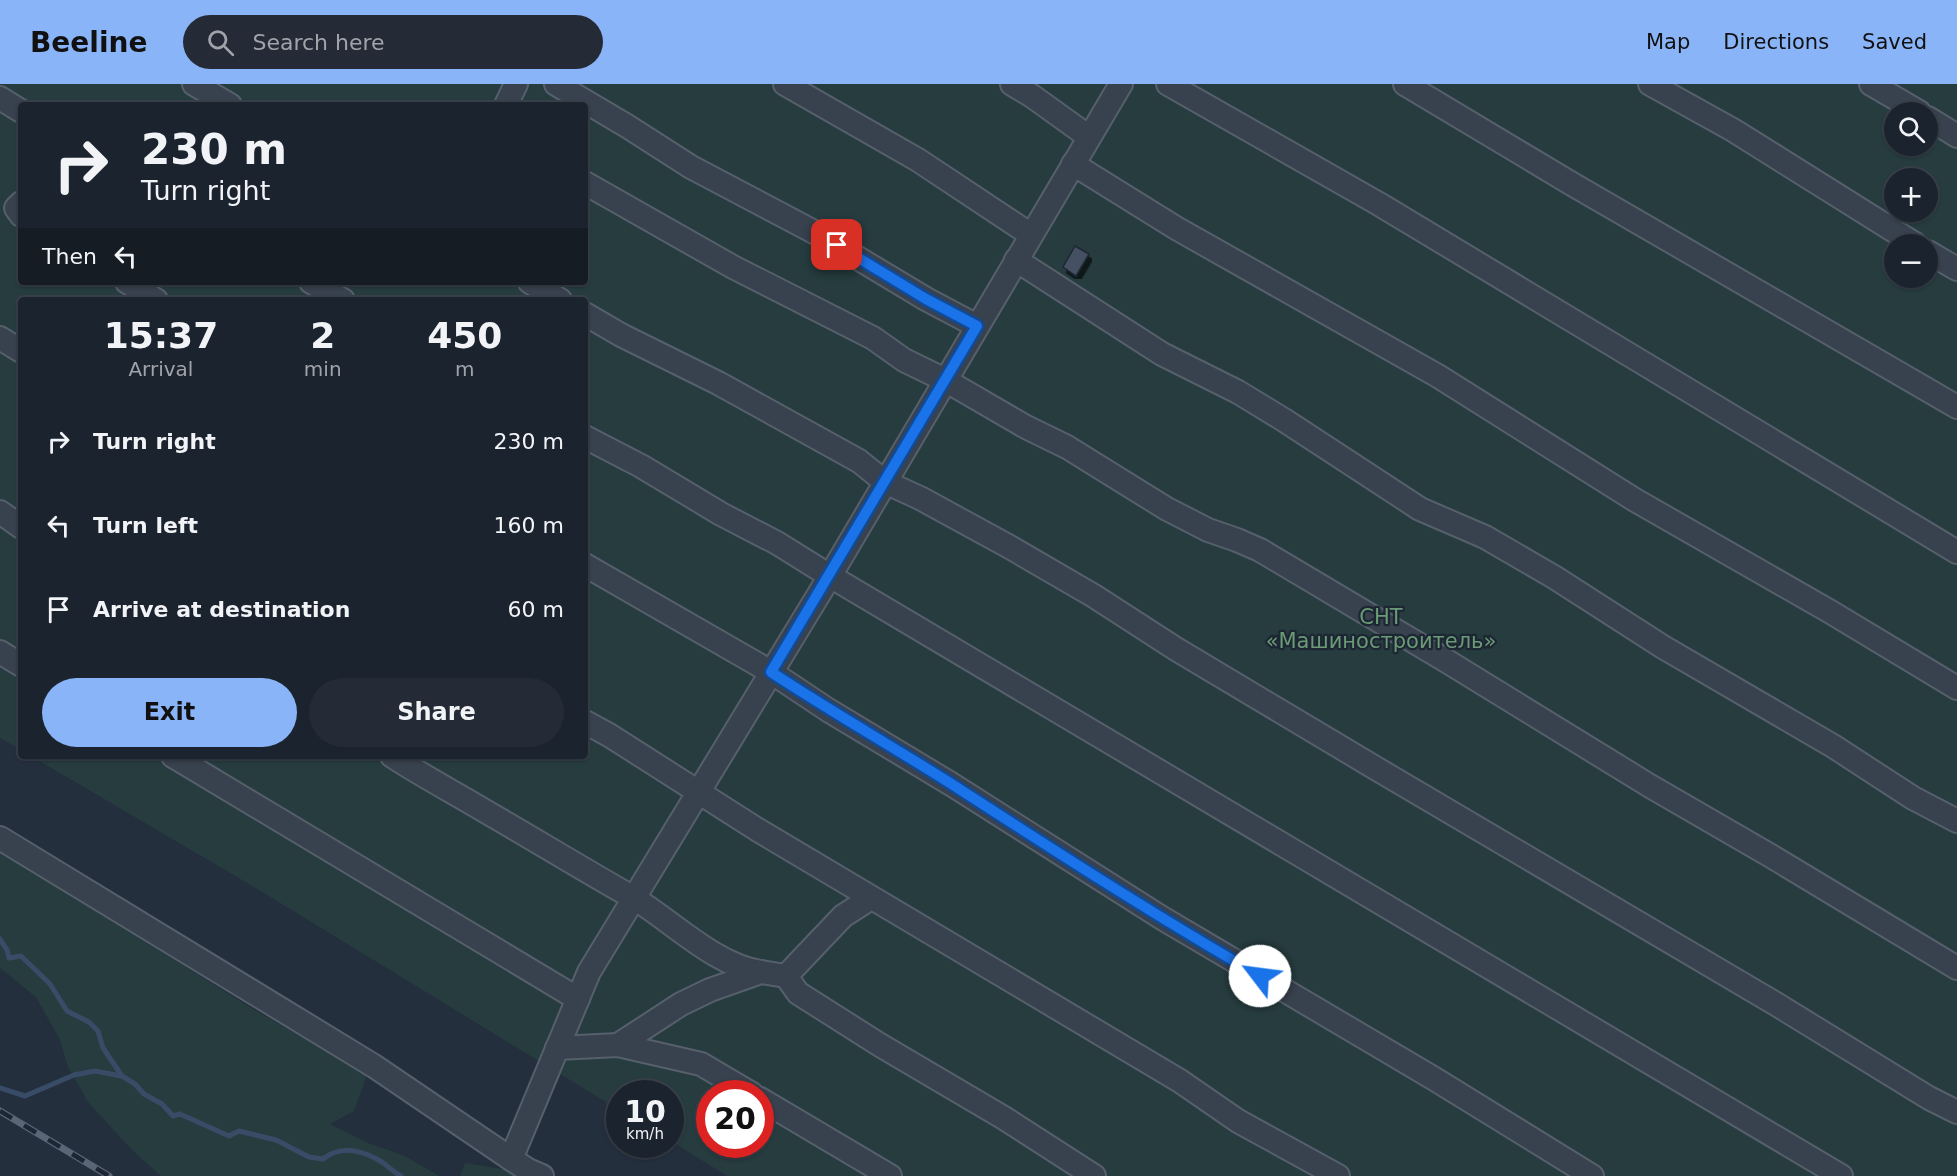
<!DOCTYPE html>
<html lang="en">
<head>
<meta charset="utf-8">
<style>
	:root { --surface:#1b232e; --page:#242b36; --text:#f1f3f6; --muted:#a0a4aa; --line:#39404a; --accent:#8ab4f8 }
	body { margin:0; font-family:"DejaVu Sans",sans-serif; background:var(--page); color:var(--text); height:100vh; display:flex; flex-direction:column; font-size:22px; white-space:nowrap }
	* { box-sizing:border-box; margin:0 }
	p { font-size:20px; color:var(--muted) }
	.icon { flex:none; width:33px; height:33px; fill:none; stroke:currentColor; stroke-width:2; stroke-linecap:round; stroke-linejoin:round }
	.map { position:relative; flex:1; overflow:hidden }
	.side { position:absolute; left:18px; top:213px; width:570px; height:462px; display:flex; flex-direction:column; background:var(--surface); border-radius:6px; box-shadow:0 2px 4px #0004,0 0 0 2px var(--line) }
	.side>* { flex:none }
	.guide { position:absolute; left:18px; top:18px; width:570px; height:183px; border-radius:6px; box-shadow:0 2px 4px #0004,0 0 0 2px var(--line); background:#1b232e; color:var(--text); overflow:hidden }
	.buttons { position:absolute; left:1884px; top:18px; display:grid; gap:12px }
	.buttons a { display:grid; place-items:center; width:54px; height:54px; border-radius:50%; background:var(--surface); box-shadow:0 2px 4px #0004,0 0 0 2px var(--line); font-size:30px }
	.speed { position:absolute; left:606px; top:996px; display:flex; gap:12px; font-size:30px; font-weight:700; text-align:center }
	.speed>* { display:grid; place-content:center; width:78px; height:78px; border-radius:50%; background:var(--surface); box-shadow:0 2px 4px #0004,0 0 0 2px var(--line); line-height:1 }
	.speed small { font-size:15px; font-weight:400 }
	.speed .limit { border:9px solid #d22; background:#fff; color:#111 }
	.pin { position:absolute; display:grid; place-items:center; width:51px; height:51px; color:#fff; margin:-26px; border-radius:12px; box-shadow:0 3px 9px #0006 }
	.me { position:absolute; width:66px; margin:-33px; rotate:300deg; stroke-linejoin:round; filter:drop-shadow(0 0 4px #0008) }
	.turn { display:flex; align-items:center; gap:21px; height:126px; padding:0 24px; font-size:27px }
	.turn .icon { width:78px; height:78px; stroke-width:2.5 }
	.turn b { display:block; font-size:42px; line-height:51px }
	.then { display:flex; align-items:center; height:57px; padding:0 24px; background:#0003; gap:12px; font-size:22px }
	.eta { display:flex; justify-content:space-evenly; align-items:center; height:102px; text-align:center }
	.eta b { font-size:36px; font-weight:700; line-height:42px }
	.primary-button { display:flex; gap:12px; margin-top:auto; padding:12px 24px }
	.primary-button a { flex:1; height:69px; border-radius:36px; background:var(--accent); color:#111; font-size:24px; font-weight:700; line-height:69px; text-align:center }
	.primary-button a+a { background:var(--page); color:var(--text) }
	ul { padding:0; list-style:none }
	li { display:flex; align-items:center; gap:18px; height:84px; padding:0 24px }
	li div { flex:1 }
	li b { display:block; font-size:22px }
	li em { font-style:normal }
	header { display:flex; align-items:center; gap:36px; box-sizing:border-box; height:84px; padding:0 30px; background:var(--accent); color:#111 }
	header strong { font-size:28px }
	nav { display:flex; gap:33px; margin-inline-start:auto; font-size:21px }
	.search { width:420px; height:54px; background:var(--page); display:flex; align-items:center; gap:15px; box-sizing:border-box; padding:0 21px; border-radius:33px; color:var(--muted); font-size:22px }
	.map>svg:first-child { display:block }
</style>
</head>
<body>
<header>
<strong>Beeline</strong>
<div class="search"><svg class="icon" aria-label="search" viewBox="0 0 24 24"><circle cx="10" cy="10" r="6"/><path d="M15 15l6 6"/></svg>Search here</div>
<nav><a>Map</a><a>Directions</a><a>Saved</a></nav>
</header>
<div class="map">
<svg width="1957" height="1092" viewBox="0 0 1957 1092">
	<defs>
		<filter id="shadow"><feDropShadow dx="3.5" dy="5.5" stdDeviation="0" flood-color="#0009"/></filter>
	</defs>
	<rect width="100%" height="100%" fill="#242f3e"/>
	<g fill="#263c3f" fill-rule="evenodd">
		<path d="M0,0H1957V1092H727L671,1057L670,1010H620L619,1026L254,803L31,672H585V216H21V666L0,654ZM21,21H585V198H21ZM1894,28H1928V62H1894ZM1894,94H1928V128H1894ZM1894,160H1928V194H1894ZM710,1010H760V1060H710Z"/>
		<polygon points="0,767 248,922 367,991 354,1027 330,1040 368,1059 405,1072 439,1092 161,1092 132,1066 88,1018 68,983 60,956 36,913 0,884"/>
		<polygon points="465,1079 534,1090 541,1092 460,1092"/>
	</g>
	<g fill="none" stroke-linecap="round" stroke-linejoin="round">
		<g stroke="#394c67" stroke-width="5">
			<path d="M0,855L7,866L9,874L21,872L50,900L67,927L89,938L98,947L103,964L122,992L135,1000L144,1010L162,1020L173,1032L180,1030L229,1052L239,1047L276,1056L309,1073L323,1075C341,1060 364,1067 382,1078C389,1083 393,1088 401,1092"/>
			<polyline points="0,1004 25,1012 74,991 95,987 121,992"/>
		</g>
	</g>
	<polygon fill="#455162" stroke="#1f2835" stroke-width="1.5" filter="url(#shadow)" points="1075,162 1089,170 1076,192 1063,183"/>
	<g fill="none" stroke-linecap="round" stroke-linejoin="round">
		<g stroke="#565f6c" stroke-width="26">
			<g id="minor">
				<polyline points="194,0 230,21"/>
				<polyline points="556,0 627,42 691,83 816,149 926,215 977,242"/>
				<polyline points="785,0 918,76 1031,151"/>
				<polyline points="1012,0 1032,12 1089,53"/>
				<polyline points="1168,0 1379,120 1957,468"/>
				<polyline points="1405,0 1572,100 1957,323"/>
				<polyline points="1650,0 1733,46 1915,160"/>
				<polyline points="1871,0 1919,28"/>
				<polyline points="0,14 21,27"/>
				<polyline points="506,21 516,0"/>
				<polyline points="1928,34 1957,52"/>
				<polyline points="1073,80 1176,144 1438,292 1635,416 1829,527 1957,604"/>
				<polyline points="585,99 733,183 873,254 904,276 945,296 1026,343 1067,363 1167,425 1208,446 1237,456 1260,466 1445,576 1650,702 1771,772 1957,884"/>
				<polyline points="21,119 16,124 21,131"/>
				<polyline points="1928,168 1957,185"/>
				<polyline points="1016,176 1162,270 1238,308 1284,336 1420,425 1485,453 1554,493 1663,563 1833,662 1913,714 1957,737"/>
				<polyline points="127,198 156,216"/>
				<polyline points="311,198 343,216"/>
				<polyline points="530,198 560,216"/>
				<polyline points="585,230 621,251 718,299 859,377 885,398 920,414 1008,462 1094,512 1176,565 1372,682 1776,920 1929,1014 1957,1028"/>
				<polyline points="0,254 21,267"/>
				<polyline points="585,353 641,382 721,430 777,459 830,492 1841,1092"/>
				<polyline points="0,428 21,443"/>
				<polyline points="585,481 771,588 828,626 951,700 1162,834 1433,994 1592,1092"/>
				<polyline points="0,568 21,581"/>
				<polyline points="585,638 609,651 758,746 1180,997 1238,1037 1338,1092"/>
				<polyline points="173,672 578,915"/>
				<path d="M392,672C424,693 457,710 490,730C537,757 584,786 632,813C671,836 714,881 761,888"/>
				<polyline points="0,754 374,982 511,1075"/>
				<polyline points="786,892 798,909 880,961 1004,1034 1094,1092"/>
				<polyline points="618,961 681,920 710,906 761,888 786,892 843,832 871,814"/>
				<polyline points="557,964 618,961 701,980 752,1010"/>
				<polyline points="760,1015 890,1092"/>
				<polyline points="542,1092 528,1086 511,1075 589,888 830,492 1121,0"/>
			</g>
		</g>
		<use href="#minor" stroke="#38414e" stroke-width="22"/>
		<g stroke="#5a6575" stroke-width="7">
			<polyline id="rail" points="0,1027 109,1092"/>
		</g>
		<use href="#rail" stroke="#1d2633" stroke-width="4.5" stroke-dasharray="14" stroke-linecap="butt"/>
	</g>
	<g fill="none" stroke-linecap="round" stroke-linejoin="round">
		<g stroke="#114b97" stroke-width="15">
			<path id="route" d="M837,161L926,215L977,242L771,588C830,627 890,661 950,699C1052,765 1154,831 1260,892"/>
		</g>
		<use href="#route" stroke="#1a73e8" stroke-width="10"/>
	</g>
	<g text-anchor="middle" stroke-width="4.5" stroke-linejoin="round" paint-order="stroke">
		<g font-size="21" fill="#6b9a76" stroke="#1d2633">
			<text x="1381" y="540">СНТ<tspan x="1381" dy="24">«Машиностроитель»</tspan></text>
		</g>
	</g>
</svg>
<div class="buttons">
<a><svg class="icon" aria-label="search" viewBox="0 0 24 24"><circle cx="10" cy="10" r="6"/><path d="M15 15l6 6"/></svg></a>
<a>+</a>
<a>−</a>
</div>
<div class="speed"><div>10<small>km/h</small></div><div class="limit">20</div></div>
<div class="pin" style="left:837px;top:161px;background:#d93025"><svg class="icon" aria-label="arrive" viewBox="0 0 24 24"><path d="M6 21V4h12l-3 4 3 4H6"/></svg></div>
<svg class="me" style="left:1260px;top:892px" viewBox="-20 -20 40 40"><circle r="19" fill="#fff"/><path d="M0-13L10 11 0 6-10 11z" fill="#1a73e8"/></svg>
<div class="guide">
<div class="turn"><svg class="icon" aria-label="right" viewBox="0 0 24 24"><path d="M7 20v-9h11M14 6l5 5-5 5"/></svg><div><b>230 m</b>Turn right</div></div>
<div class="then">Then<svg class="icon" aria-label="left" viewBox="0 0 24 24"><path d="M17 20v-9H6M10 6l-5 5 5 5"/></svg></div>
</div>
<section class="side">
<div class="eta">
<div><b>15:37</b><p>Arrival</p></div>
<div><b>2</b><p>min</p></div>
<div><b>450</b><p>m</p></div>
</div>
<ul>
<li><svg class="icon" aria-label="right" viewBox="0 0 24 24"><path d="M7 20v-9h11M14 6l5 5-5 5"/></svg><div><b>Turn right</b></div><em>230 m</em></li>
<li><svg class="icon" aria-label="left" viewBox="0 0 24 24"><path d="M17 20v-9H6M10 6l-5 5 5 5"/></svg><div><b>Turn left</b></div><em>160 m</em></li>
<li><svg class="icon" aria-label="arrive" viewBox="0 0 24 24"><path d="M6 21V4h12l-3 4 3 4H6"/></svg><div><b>Arrive at destination</b></div><em>60 m</em></li>
</ul>
<div class="primary-button"><a>Exit</a><a>Share</a></div>
</section>
</div>
</body>
</html>
